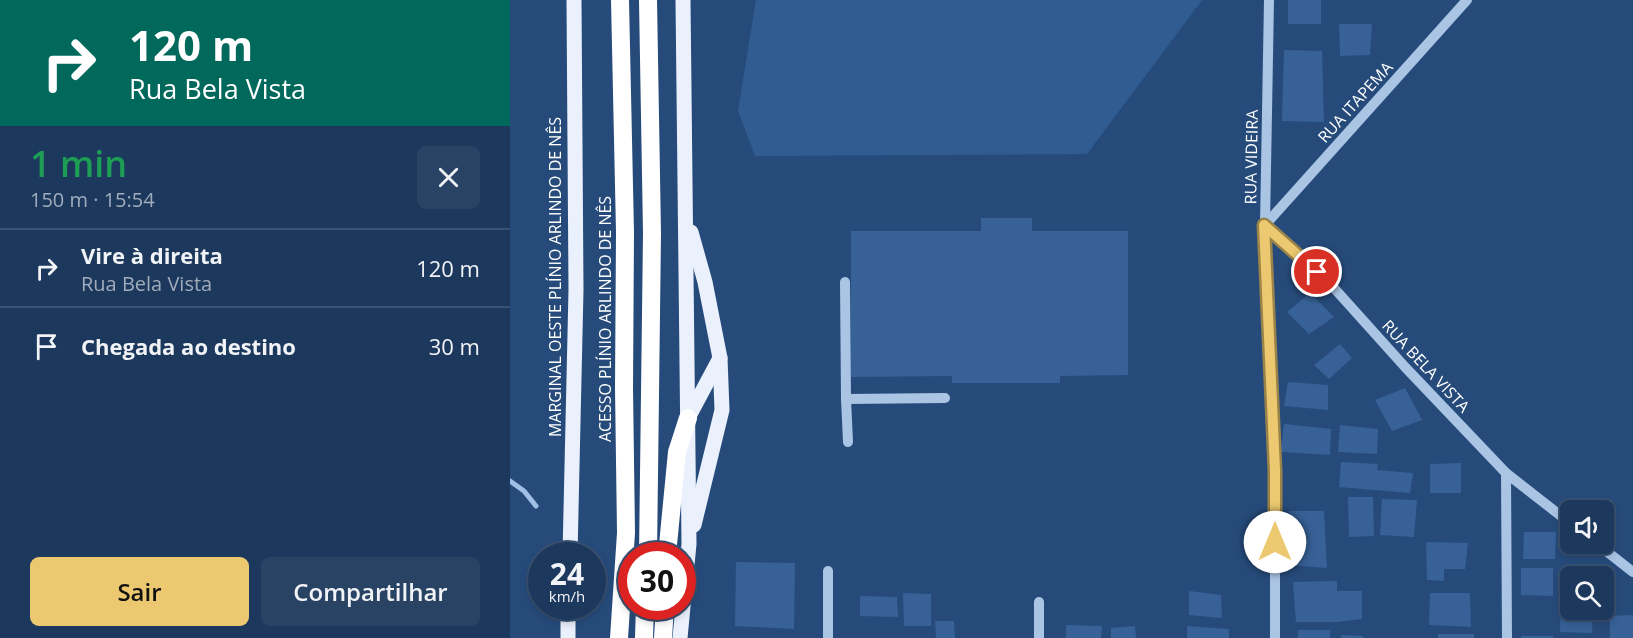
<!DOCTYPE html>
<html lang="pt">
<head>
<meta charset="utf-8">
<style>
	:root { --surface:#1c385c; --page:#294365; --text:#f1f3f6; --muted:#a0acbb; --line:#3a5272; --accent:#ecc970 }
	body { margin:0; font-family:"Open Sans",sans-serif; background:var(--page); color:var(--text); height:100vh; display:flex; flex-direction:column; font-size:22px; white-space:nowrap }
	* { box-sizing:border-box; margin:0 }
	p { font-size:20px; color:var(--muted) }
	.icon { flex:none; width:33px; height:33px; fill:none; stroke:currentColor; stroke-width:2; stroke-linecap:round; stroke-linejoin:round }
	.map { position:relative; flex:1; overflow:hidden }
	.side { display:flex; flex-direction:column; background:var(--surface); width:510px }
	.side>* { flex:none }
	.hud { background:#00695c; color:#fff; overflow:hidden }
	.buttons { position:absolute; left:1050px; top:500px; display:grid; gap:12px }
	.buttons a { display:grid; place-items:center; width:54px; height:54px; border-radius:9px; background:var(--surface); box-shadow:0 3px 9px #0003,0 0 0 2px var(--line); font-size:30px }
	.speed { position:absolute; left:18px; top:542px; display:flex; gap:12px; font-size:30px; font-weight:700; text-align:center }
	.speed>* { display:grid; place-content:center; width:78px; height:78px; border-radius:50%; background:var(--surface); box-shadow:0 3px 9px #0003,0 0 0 2px var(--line); line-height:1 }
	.speed small { font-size:15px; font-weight:400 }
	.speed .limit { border:9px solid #d22; background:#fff; color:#111 }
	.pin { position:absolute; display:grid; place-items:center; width:51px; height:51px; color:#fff; margin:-26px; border:3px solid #fff; border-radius:50%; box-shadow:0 2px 6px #0007 }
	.me { position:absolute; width:66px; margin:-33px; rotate:0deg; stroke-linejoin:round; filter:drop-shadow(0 0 4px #0008) }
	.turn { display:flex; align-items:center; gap:21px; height:126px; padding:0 30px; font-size:27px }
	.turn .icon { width:78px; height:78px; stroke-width:2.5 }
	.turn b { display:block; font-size:42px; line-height:51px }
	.round { display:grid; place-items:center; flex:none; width:63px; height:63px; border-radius:9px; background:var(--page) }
	.summary { display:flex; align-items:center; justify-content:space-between; height:102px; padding:0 30px }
	h1 { font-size:36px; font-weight:600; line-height:45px; color:#1e9e55 }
	.button { display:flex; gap:12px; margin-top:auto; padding:12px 30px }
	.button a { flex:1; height:69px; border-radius:9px; background:var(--accent); color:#111; font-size:24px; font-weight:600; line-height:69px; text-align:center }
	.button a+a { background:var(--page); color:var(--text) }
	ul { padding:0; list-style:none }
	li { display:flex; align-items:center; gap:18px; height:78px; padding:0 30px; border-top:2px solid var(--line) }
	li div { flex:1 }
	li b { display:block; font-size:22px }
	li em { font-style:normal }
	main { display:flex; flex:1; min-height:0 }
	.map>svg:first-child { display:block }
</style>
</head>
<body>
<main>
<section class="side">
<div class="hud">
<div class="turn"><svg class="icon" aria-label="right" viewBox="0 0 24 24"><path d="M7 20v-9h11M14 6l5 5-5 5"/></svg><div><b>120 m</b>Rua Bela Vista</div></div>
</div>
<div class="summary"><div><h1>1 min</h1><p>150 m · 15:54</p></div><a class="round"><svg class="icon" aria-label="close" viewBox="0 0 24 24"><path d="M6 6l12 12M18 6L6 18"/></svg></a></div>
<ul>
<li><svg class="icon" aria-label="right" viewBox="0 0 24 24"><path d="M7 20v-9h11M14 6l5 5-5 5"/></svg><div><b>Vire à direita</b><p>Rua Bela Vista</p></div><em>120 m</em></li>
<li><svg class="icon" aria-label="arrive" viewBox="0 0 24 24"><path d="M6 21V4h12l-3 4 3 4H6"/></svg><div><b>Chegada ao destino</b></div><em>30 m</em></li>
</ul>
<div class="button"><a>Sair</a><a>Compartilhar</a></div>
</section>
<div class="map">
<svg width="1123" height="638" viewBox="0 0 1123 638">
	<rect width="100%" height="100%" fill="#264b7b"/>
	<polygon fill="#315c92" points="246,0 692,0 577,154 245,156 228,111"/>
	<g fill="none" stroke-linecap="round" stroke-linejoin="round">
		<polyline stroke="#9fbfe4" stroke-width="5" points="0,481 14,491 26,506"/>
	</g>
	<g fill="#376197">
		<rect x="778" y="0" width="33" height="24"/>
		<polygon points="829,24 862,24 860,55 830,56"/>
		<polygon points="774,50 812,51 814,122 772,121"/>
		<polygon points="471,218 522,218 522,231 618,231 618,375 550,376 550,383 442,383 442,376 341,377 341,231 471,231"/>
		<polygon points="800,293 824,317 799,334 777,312"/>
		<polygon points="830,344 842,358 819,379 804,365"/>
		<polygon points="778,382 818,385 818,410 774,406"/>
		<polygon points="895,388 912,420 882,431 865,400"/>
		<polygon points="774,424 821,429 820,455 771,452"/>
		<polygon points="830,425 868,429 867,454 828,452"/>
		<polygon points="831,462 868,464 867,470 903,473 900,493 829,487"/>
		<polygon points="951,463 951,493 920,493 920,464"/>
		<polygon points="838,497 863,497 864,536 839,537"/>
		<polygon points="872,499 907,500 904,537 870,535"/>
		<polygon points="779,511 814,511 817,568 777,565"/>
		<polygon points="1014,532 1046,532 1045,559 1013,559"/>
		<polygon points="916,542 958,543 955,569 934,569 934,581 917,580"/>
		<polygon points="226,562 285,563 284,629 225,626"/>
		<polygon points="1011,568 1043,568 1043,596 1011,595"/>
		<polygon points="1053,568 1085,568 1085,576 1060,576 1060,595 1052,595"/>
		<polygon points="827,581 827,591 852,591 852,619 827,622 786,622 783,582"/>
		<polygon points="679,591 711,595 712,618 679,615"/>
		<polygon points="393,593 421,594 421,626 394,626"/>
		<polygon points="920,593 960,593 961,627 919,625"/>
		<polygon points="350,596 387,597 388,617 350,616"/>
		<polygon points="1051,605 1060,605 1060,609 1083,609 1082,633 1050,632"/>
		<polygon points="1123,615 1123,638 1100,638 1100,616"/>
		<polygon points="425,621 444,621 445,638 426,638"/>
		<polygon points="556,625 592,626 591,638 556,638"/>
		<polygon points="625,626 626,638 601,638 601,628"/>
		<polygon points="677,626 719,629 719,638 677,638"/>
		<rect x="788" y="630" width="32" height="8"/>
		<rect x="928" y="634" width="36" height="4"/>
		<polygon points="831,635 853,636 853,638 831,638"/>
		<rect x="1011" y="636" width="32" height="2"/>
	</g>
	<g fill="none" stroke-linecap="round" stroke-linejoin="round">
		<g stroke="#aac4e4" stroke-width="10">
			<polyline points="759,0 755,225 765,470 765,638"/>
			<polyline points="957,0 755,225 824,288 895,367 996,473 1060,523"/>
			<polyline points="335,282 336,399 338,442"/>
			<polyline points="336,399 435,398"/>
			<polyline points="996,473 997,638"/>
			<polyline points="1086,543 1123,572"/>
			<polyline points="529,602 529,638"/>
			<polyline points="318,638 318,571"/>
		</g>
		<g stroke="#eaf1fc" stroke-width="15">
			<polyline points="181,232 195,282 210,358 212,410 184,525"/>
			<polyline points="178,418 210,358"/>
			<polyline points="60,555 66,290 64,0"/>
			<polyline points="58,638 58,606"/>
			<polyline points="170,638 179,544 173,0"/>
		</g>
		<g stroke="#fff" stroke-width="18">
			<polyline points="138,555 142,233 138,0"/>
			<polyline points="157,555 167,452 178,418"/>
			<polyline points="109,638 116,533 114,388 115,232 110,0"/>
			<polyline points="134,638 135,606"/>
			<polyline points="153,638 155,606"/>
		</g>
	</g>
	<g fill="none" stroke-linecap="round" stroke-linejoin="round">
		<g stroke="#998349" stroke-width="15">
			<polyline id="route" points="765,542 765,470 754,225 807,272"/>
		</g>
		<use href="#route" stroke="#ecc970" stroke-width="10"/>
	</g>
	<g text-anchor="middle" stroke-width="6" stroke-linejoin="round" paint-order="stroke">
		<g font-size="16" fill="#fff" stroke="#264b7b">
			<text transform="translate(845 102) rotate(-48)" y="6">RUA ITAPEMA</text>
			<text transform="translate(741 157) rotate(-89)" y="6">RUA VIDEIRA</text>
			<text transform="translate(45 277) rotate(-90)" y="6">MARGINAL OESTE PLÍNIO ARLINDO DE NÊS</text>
			<text transform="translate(95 319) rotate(-90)" y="6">ACESSO PLÍNIO ARLINDO DE NÊS</text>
			<text transform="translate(916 366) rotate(47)" y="6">RUA BELA VISTA</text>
		</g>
	</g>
</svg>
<div class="buttons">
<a><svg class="icon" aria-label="sound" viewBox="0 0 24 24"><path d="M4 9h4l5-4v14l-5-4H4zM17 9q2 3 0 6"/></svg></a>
<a><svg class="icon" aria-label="search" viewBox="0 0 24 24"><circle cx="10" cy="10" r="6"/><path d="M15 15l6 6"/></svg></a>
</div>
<div class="speed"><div>24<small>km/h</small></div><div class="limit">30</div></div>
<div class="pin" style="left:807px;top:272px;background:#d93025"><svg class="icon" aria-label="arrive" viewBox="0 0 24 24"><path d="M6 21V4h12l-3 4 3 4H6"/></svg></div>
<svg class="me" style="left:765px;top:542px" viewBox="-20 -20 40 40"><circle r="19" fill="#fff"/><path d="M0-13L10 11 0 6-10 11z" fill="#ecc970"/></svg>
</div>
</main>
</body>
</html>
